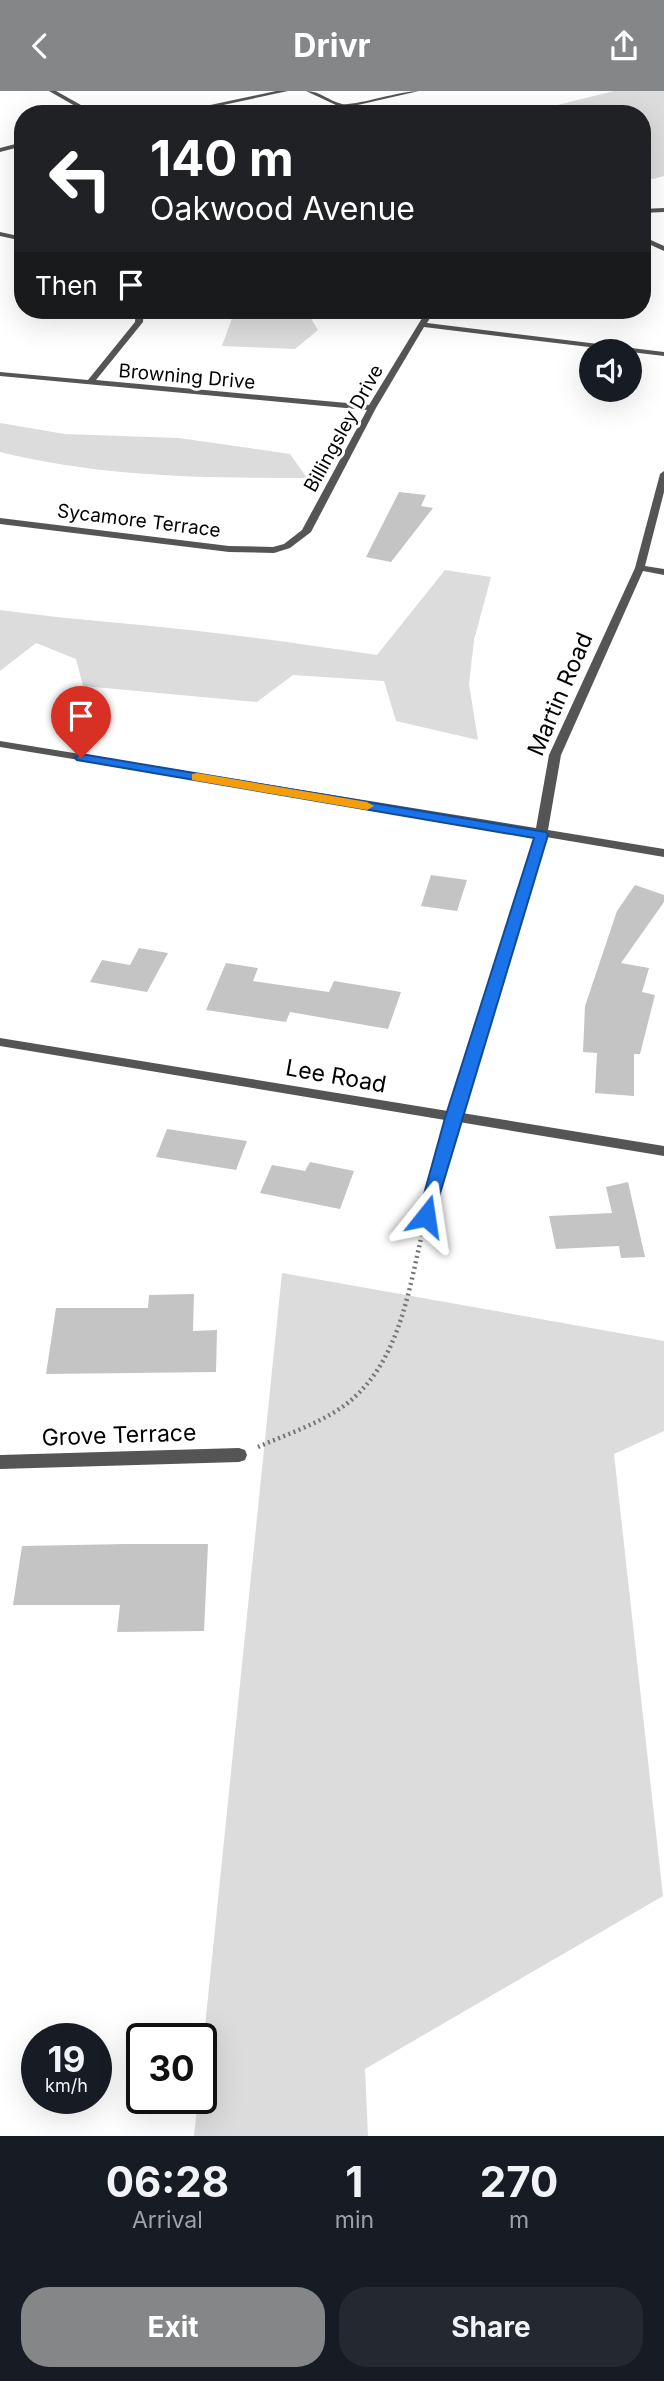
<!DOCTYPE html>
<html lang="en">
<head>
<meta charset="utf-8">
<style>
	:root { --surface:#171b24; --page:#242831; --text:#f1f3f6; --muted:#9ea1a6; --accent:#858687 }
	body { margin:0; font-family:Inter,sans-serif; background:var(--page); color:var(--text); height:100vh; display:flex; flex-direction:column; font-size:26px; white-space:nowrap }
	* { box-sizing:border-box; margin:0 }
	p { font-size:23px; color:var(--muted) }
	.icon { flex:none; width:38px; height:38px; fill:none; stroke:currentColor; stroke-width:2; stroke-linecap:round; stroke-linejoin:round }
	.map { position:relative; height:2045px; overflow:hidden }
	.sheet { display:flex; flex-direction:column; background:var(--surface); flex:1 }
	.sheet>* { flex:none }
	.guide { position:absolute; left:14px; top:14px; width:637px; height:214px; border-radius:28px; box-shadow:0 7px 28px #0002; background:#202124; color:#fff; overflow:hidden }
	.buttons { position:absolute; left:579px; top:248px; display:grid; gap:14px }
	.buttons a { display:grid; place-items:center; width:63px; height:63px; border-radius:50%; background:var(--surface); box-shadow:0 7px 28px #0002; font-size:35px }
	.speed { position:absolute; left:21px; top:1932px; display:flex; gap:14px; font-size:35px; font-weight:700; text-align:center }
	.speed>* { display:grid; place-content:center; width:91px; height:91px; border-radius:50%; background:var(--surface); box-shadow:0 7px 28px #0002; line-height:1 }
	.speed small { font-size:18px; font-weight:400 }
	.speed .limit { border:4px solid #111; border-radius:10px; background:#fff; color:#111 }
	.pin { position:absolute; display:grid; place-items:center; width:60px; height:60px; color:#fff; margin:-72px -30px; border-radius:50% 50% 50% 0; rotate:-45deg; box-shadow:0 0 7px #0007 }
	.pin .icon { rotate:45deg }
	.me { position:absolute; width:77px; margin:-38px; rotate:15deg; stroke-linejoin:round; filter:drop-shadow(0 0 5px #0008) }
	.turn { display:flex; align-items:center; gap:24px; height:147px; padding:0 21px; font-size:32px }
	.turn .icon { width:91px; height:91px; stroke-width:2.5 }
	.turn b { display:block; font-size:49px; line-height:60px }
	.then { display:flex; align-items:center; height:66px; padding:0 21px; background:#0003; gap:14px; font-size:26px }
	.eta { display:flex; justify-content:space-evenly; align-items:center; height:119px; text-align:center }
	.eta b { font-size:42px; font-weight:700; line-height:49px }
	.action { display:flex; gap:14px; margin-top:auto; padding:14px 21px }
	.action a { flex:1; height:80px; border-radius:28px; background:var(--accent); color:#fff; font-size:28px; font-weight:700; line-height:80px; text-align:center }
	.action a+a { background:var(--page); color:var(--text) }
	header { display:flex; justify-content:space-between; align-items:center; height:91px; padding:0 21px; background:var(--accent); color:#fff; font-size:32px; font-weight:700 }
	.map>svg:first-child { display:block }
</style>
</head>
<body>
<header><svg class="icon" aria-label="back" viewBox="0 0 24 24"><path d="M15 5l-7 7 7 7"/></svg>Drivr<svg class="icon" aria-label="share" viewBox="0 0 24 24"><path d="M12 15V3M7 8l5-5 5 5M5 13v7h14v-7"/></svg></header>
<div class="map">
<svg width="664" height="2045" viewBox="0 0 664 2045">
	<rect width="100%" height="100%" fill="#fff"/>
	<g fill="#dcdcdc">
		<polygon points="614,0 664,0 664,85 653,88 642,83 642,23 521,23"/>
		<polygon points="235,219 306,219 318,239 295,258 222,255"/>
		<path d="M0,332L65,343L179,347L290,363L307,387C204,387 101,386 0,361Z"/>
		<path d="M445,479L491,486L474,549L469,593L478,649L396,630L384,590L293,584L257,611L83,595L76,568L36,552L0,580V519C57,527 113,531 170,537C240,544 309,554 377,564Z"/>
		<polygon points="282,1182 664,1250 664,1340 614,1363 663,1805 365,1978 368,2045 194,2045 198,2007 201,2007 201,1975"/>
	</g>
	<g fill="#c4c4c4">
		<polygon points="399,401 426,404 421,415 433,417 391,471 366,466"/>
		<polygon points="431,784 467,789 457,820 421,815"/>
		<polygon points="635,794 664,804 664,811 621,872 649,877 642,901 655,904 640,963 634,963 634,1005 595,1002 597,962 583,961 585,915 617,820"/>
		<polygon points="139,857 168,862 147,901 90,891 102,869 130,874"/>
		<polygon points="226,872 258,877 253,890 329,901 334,890 401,901 388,938 290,921 286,931 206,919"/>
		<polygon points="167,1038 247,1050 236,1079 156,1066"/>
		<polygon points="310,1071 354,1080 340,1118 260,1102 272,1074 305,1080"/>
		<polygon points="628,1091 645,1166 621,1167 619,1155 556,1158 549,1125 612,1122 606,1096"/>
		<polygon points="194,1203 193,1240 217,1239 216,1281 46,1283 56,1217 148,1217 149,1204"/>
		<polygon points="126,1453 208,1453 204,1540 117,1541 120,1514 13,1514 22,1455"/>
	</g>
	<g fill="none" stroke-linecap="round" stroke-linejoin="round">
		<path stroke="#777" stroke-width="4.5" stroke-dasharray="2 3.5" stroke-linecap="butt" d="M258,1356C287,1343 319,1333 345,1314C398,1274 408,1204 422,1143"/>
		<polygon fill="#555" fill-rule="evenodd" points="664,117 664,121 642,122 642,118"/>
		<g fill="#555" fill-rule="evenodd">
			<polygon points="49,0 56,0 97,23 89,23"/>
			<polygon points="276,0 288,0 181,23 168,23"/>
			<path d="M306,0C320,0 329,10 342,13C356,15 399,0 419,0L349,16L364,23H355Z"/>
			<polygon points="23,51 23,55 0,61 0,57"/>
			<polygon points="0,141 23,146 23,150 0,145"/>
			<polygon points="642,145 664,155 664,160 642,150"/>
			<polygon points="136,219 144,219 143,231 96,289 369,314 427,219 435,219 427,232 664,261 664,265 424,236 376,317 311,441 290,457 274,462 229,461 0,433 0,427 229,455 273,456 284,453 302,439 367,319 0,285 0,281 88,289 135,231"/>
			<polygon points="664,380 664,401 645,475 664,478 664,484 643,480 561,664 548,739 664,758 664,766 546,746 462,1022 664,1055 664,1065 459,1031 433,1125 431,1129 421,1129 419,1125 445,1029 0,955 0,947 448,1020 535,744 0,656 0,650 536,737 549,664 635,477 660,383"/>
			<polygon points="239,1357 245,1359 247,1364 245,1369 239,1371 0,1378 0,1364"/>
		</g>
	</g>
	<polygon fill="#1a73e8" stroke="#114b97" stroke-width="2" points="81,663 546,741 548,744 432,1129 420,1129 418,1125 445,1027 534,747 77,669 75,667"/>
	<polygon fill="#f59e0b" points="197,682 367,711 374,715 367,719 192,689 192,683"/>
	<g text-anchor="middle" stroke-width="6" stroke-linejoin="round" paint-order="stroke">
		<g font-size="19" fill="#000" stroke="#fff">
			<text transform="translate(187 285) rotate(5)" y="7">Browning Drive</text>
			<text transform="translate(343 337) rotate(-61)" y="7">Billingsley Drive</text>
			<text transform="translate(139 429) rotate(7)" y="7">Sycamore Terrace</text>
		</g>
		<g font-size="23" fill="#000" stroke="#fff">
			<text transform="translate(560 603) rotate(-67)" y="8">Martin Road</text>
			<text transform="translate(336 985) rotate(10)" y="8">Lee Road</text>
			<text transform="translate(119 1344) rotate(-2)" y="8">Grove Terrace</text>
		</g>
	</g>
</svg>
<div class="buttons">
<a><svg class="icon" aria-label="sound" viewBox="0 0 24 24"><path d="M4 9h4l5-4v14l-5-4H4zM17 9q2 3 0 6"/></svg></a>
</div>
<div class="speed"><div>19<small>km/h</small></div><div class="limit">30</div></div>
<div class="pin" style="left:81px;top:667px;background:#d93025"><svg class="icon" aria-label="arrive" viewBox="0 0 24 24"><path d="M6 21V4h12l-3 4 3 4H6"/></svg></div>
<svg class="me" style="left:426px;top:1125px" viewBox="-20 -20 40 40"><path d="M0-17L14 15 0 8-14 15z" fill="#1a73e8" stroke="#fff" stroke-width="4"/></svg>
<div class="guide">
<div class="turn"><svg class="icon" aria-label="left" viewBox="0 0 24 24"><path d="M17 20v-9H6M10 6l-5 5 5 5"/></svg><div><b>140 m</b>Oakwood Avenue</div></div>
<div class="then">Then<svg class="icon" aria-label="arrive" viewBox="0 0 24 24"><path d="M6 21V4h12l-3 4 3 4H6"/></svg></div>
</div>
</div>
<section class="sheet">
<div class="eta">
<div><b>06:28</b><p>Arrival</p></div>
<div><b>1</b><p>min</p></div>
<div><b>270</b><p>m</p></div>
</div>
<div class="action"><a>Exit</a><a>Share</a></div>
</section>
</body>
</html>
